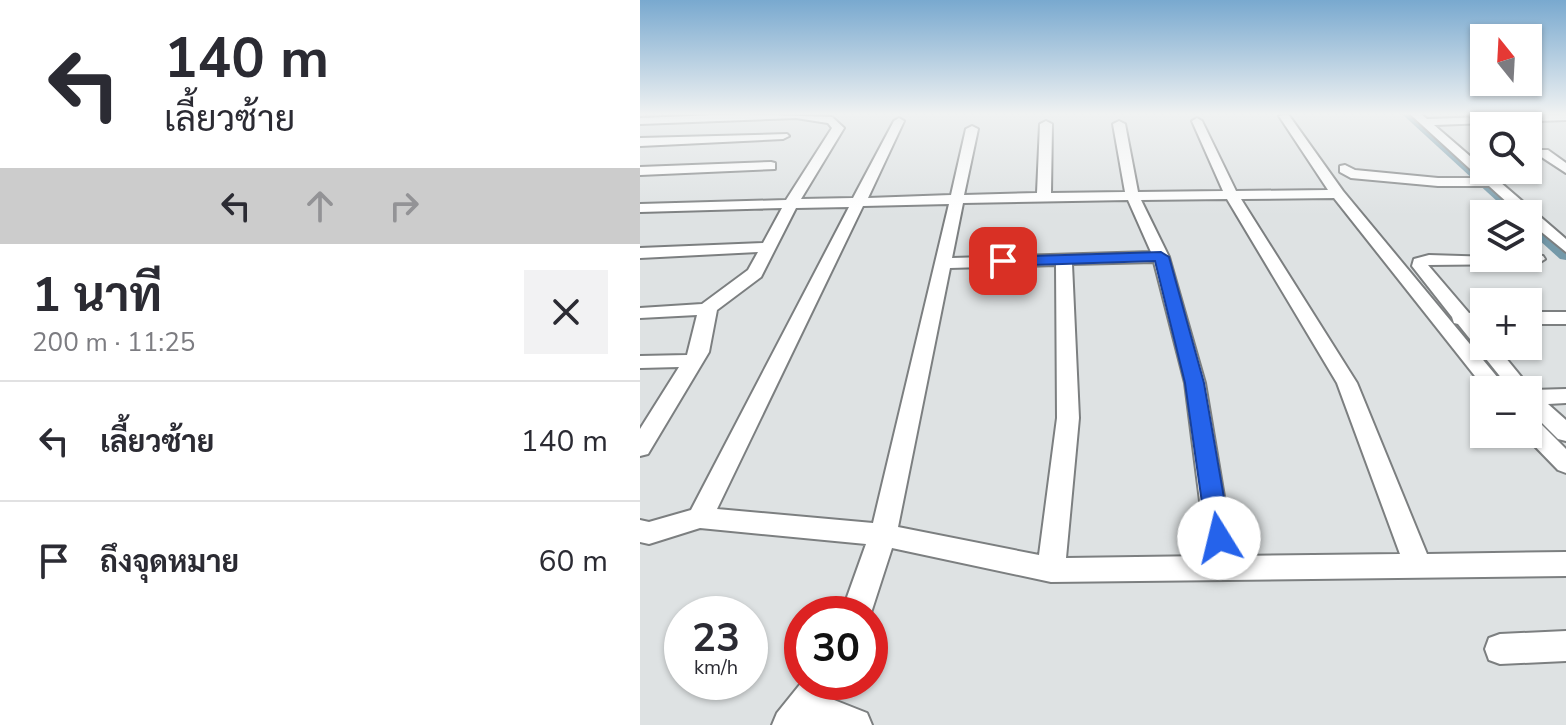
<!DOCTYPE html>
<html lang="th">
<head>
<meta charset="utf-8">
<style>
	:root { --surface:#fff; --page:#f2f2f3; --text:#2b2b33; --muted:#7c7c81; --line:#e1e1e2 }
	body { margin:0; font-family:"Nunito Sans",Sarabun,sans-serif; background:var(--page); color:var(--text); height:100vh; display:flex; flex-direction:column; font-size:30px; white-space:nowrap }
	* { box-sizing:border-box; margin:0 }
	p { font-size:26px; color:var(--muted) }
	.icon { flex:none; width:44px; height:44px; fill:none; stroke:currentColor; stroke-width:2; stroke-linecap:round; stroke-linejoin:round }
	.map { position:relative; flex:1; overflow:hidden }
	.details { display:flex; flex-direction:column; background:var(--surface); width:640px }
	.details>* { flex:none }
	.guide { background:#fff; color:var(--text); overflow:hidden }
	.needle { width:52px; rotate:342deg }
	.buttons { position:absolute; left:830px; top:24px; display:grid; gap:16px }
	.buttons a { display:grid; place-items:center; width:72px; height:72px; border-radius:0px; background:var(--surface); box-shadow:0 2px 6px #0004; font-size:40px }
	.speed { position:absolute; left:24px; top:596px; display:flex; gap:16px; font-size:40px; font-weight:700; text-align:center }
	.speed>* { display:grid; place-content:center; width:104px; height:104px; border-radius:50%; background:var(--surface); box-shadow:0 2px 6px #0004; line-height:1 }
	.speed small { font-size:20px; font-weight:400 }
	.speed .limit { border:12px solid #d22; background:#fff; color:#111 }
	.pin { position:absolute; display:grid; place-items:center; width:68px; height:68px; color:#fff; margin:-34px; border-radius:16px; box-shadow:0 4px 12px #0006 }
	.me { position:absolute; width:88px; margin:-44px; rotate:351deg; stroke-linejoin:round; filter:drop-shadow(0 0 6px #0008) }
	.turn { display:flex; align-items:center; gap:28px; height:168px; padding:0 32px; font-size:36px }
	.turn .icon { width:104px; height:104px; stroke-width:2.5 }
	.turn b { display:block; font-size:56px; line-height:68px }
	.lanes { display:flex; align-items:center; height:76px; padding:0 32px; background:#0003; justify-content:center; gap:40px; direction:ltr }
	.lanes .off { opacity:.35 }
	.round { display:grid; place-items:center; flex:none; width:84px; height:84px; border-radius:0px; background:var(--page) }
	.head { display:flex; align-items:center; justify-content:space-between; height:136px; padding:0 32px }
	h1 { font-size:48px; font-weight:700; line-height:60px }
	ul { padding:0; list-style:none }
	li { display:flex; align-items:center; gap:24px; height:120px; padding:0 32px; border-top:2px solid var(--line) }
	li div { flex:1 }
	li b { display:block; font-size:30px }
	li em { font-style:normal }
	main { display:flex; flex:1; min-height:0 }
	.map>svg:first-child { display:block }
</style>
</head>
<body>
<main>
<section class="details">
<div class="guide">
<div class="turn"><svg class="icon" aria-label="left" viewBox="0 0 24 24"><path d="M17 20v-9H6M10 6l-5 5 5 5"/></svg><div><b>140 m</b>เลี้ยวซ้าย</div></div>
<div class="lanes"><svg class="icon" aria-label="left" viewBox="0 0 24 24"><path d="M17 20v-9H6M10 6l-5 5 5 5"/></svg><svg class="icon off" aria-label="ahead" viewBox="0 0 24 24"><path d="M12 20V5M6 11l6-6 6 6"/></svg><svg class="icon off" aria-label="right" viewBox="0 0 24 24"><path d="M7 20v-9h11M14 6l5 5-5 5"/></svg></div>
</div>
<div class="head"><div><h1>1 นาที</h1><p>200 m · 11:25</p></div><a class="round"><svg class="icon" aria-label="close" viewBox="0 0 24 24"><path d="M6 6l12 12M18 6L6 18"/></svg></a></div>
<ul>
<li><svg class="icon" aria-label="left" viewBox="0 0 24 24"><path d="M17 20v-9H6M10 6l-5 5 5 5"/></svg><div><b>เลี้ยวซ้าย</b></div><em>140 m</em></li>
<li><svg class="icon" aria-label="arrive" viewBox="0 0 24 24"><path d="M6 21V4h12l-3 4 3 4H6"/></svg><div><b>ถึงจุดหมาย</b></div><em>60 m</em></li>
</ul>
</section>
<div class="map">
<svg width="926" height="725" viewBox="0 0 926 725">
	<rect width="100%" height="100%" fill="#dee2e3"/>
	<g fill="none" stroke-linecap="round" stroke-linejoin="round">
		<g fill="#7499a9" fill-rule="evenodd">
			<polygon points="762,114 775,114 888,214 871,214"/>
			<polygon points="888,216 894,218 926,246 926,260 920,259 888,230"/>
		</g>
		<g stroke="#7c7f80" stroke-width="4">
			<g id="minor">
				<path d="M102,114L192,117L204,128L161,199L213,198L254,121L259,118L264,121L228,198L311,195L326,129L332,126L338,129L324,195L397,193L400,124L406,121L412,124L411,193L485,192L473,124L479,121L485,124L498,192L583,191L552,121L557,118L562,121L596,191L688,190L639,116L648,114L703,191L868,390H846L694,198L601,199L717,383L787,554L926,552V576L411,582L252,548L230,616L201,614L226,544L60,528L9,544L0,542V520L9,522L51,510L209,207L156,208L121,277L77,310L69,352L8,454L0,456V429L39,367L0,368V356L47,355L57,315L0,318V308L62,304L108,270L118,252L0,258V248L123,243L142,208L0,212V204L146,200L192,128L188,123L156,118L0,124V118ZM587,199L697,383L760,554L594,556L565,383L529,257L501,200ZM488,200L511,252L312,258L323,203ZM309,204L233,523L77,509L223,206ZM514,262L545,383L567,556L426,558L439,418L432,264ZM416,265L417,418L399,555L258,527L310,268Z"/>
				<polygon points="770,114 781,114 787,119 926,114 926,120 794,125 926,239 926,252 888,221 888,214 880,214 849,186 798,186 711,178 700,172 700,166 705,165 715,170 798,178 840,178"/>
				<polygon points="147,134 149,136 143,139 0,146 0,138"/>
				<polygon points="900,150 908,150 926,163 926,173 900,156"/>
				<polygon points="131,162 135,163 135,169 0,175 0,167"/>
				<polygon points="888,254 903,256 905,259 897,264 788,265 829,313 844,312 844,324 838,324 844,331 844,346 856,346 892,390 926,389 926,403 908,404 926,420 926,441 918,439 888,409 888,390 871,390 818,324 814,323 812,317 772,266 774,259 789,255 888,258"/>
				<rect x="888" y="312" width="38" height="12"/>
				<polygon points="888,417 896,419 926,449 926,473 918,470 883,434 888,434"/>
				<polygon points="926,631 926,661 860,664 849,660 845,649 849,638 860,634"/>
				<polygon points="162,682 196,682 189,698 227,713 232,725 132,725 137,713"/>
			</g>
		</g>
		<use href="#minor" fill="#fff" fill-rule="evenodd"/>
	</g>
	<linearGradient id="sky" x2="0" y2="1"><stop stop-color="#79a9cf"/><stop offset="0.53" stop-color="#f0f2f2"/><stop offset="1" stop-color="#f0f2f2" stop-opacity="0"/></linearGradient>
	<rect width="926" height="215" fill="url(#sky)"/>
	<polygon fill="#2563eb" stroke="#184099" stroke-width="2" points="521,252 529,257 564,383 591,538 587,546 579,549 570,546 567,538 545,383 515,261 363,266 356,261 363,257"/>
</svg>
<div class="buttons">
<a><svg class="needle" viewBox="-14 -14 28 28"><path d="M0-13l5 13h-10z" fill="#e53935"/><path d="M0 13l5-13h-10z" fill="#7c7c81"/></svg></a>
<a><svg class="icon" aria-label="search" viewBox="0 0 24 24"><circle cx="10" cy="10" r="6"/><path d="M15 15l6 6"/></svg></a>
<a><svg class="icon" aria-label="layers" viewBox="0 0 24 24"><path d="M12 4l9 5-9 5-9-5zM3 14l9 5 9-5"/></svg></a>
<a>+</a>
<a>−</a>
</div>
<div class="speed"><div>23<small>km/h</small></div><div class="limit">30</div></div>
<div class="pin" style="left:363px;top:261px;background:#d93025"><svg class="icon" aria-label="arrive" viewBox="0 0 24 24"><path d="M6 21V4h12l-3 4 3 4H6"/></svg></div>
<svg class="me" style="left:579px;top:538px" viewBox="-20 -20 40 40"><circle r="19" fill="#fff"/><path d="M0-13L10 11 0 6-10 11z" fill="#2563eb"/></svg>
</div>
</main>
</body>
</html>
